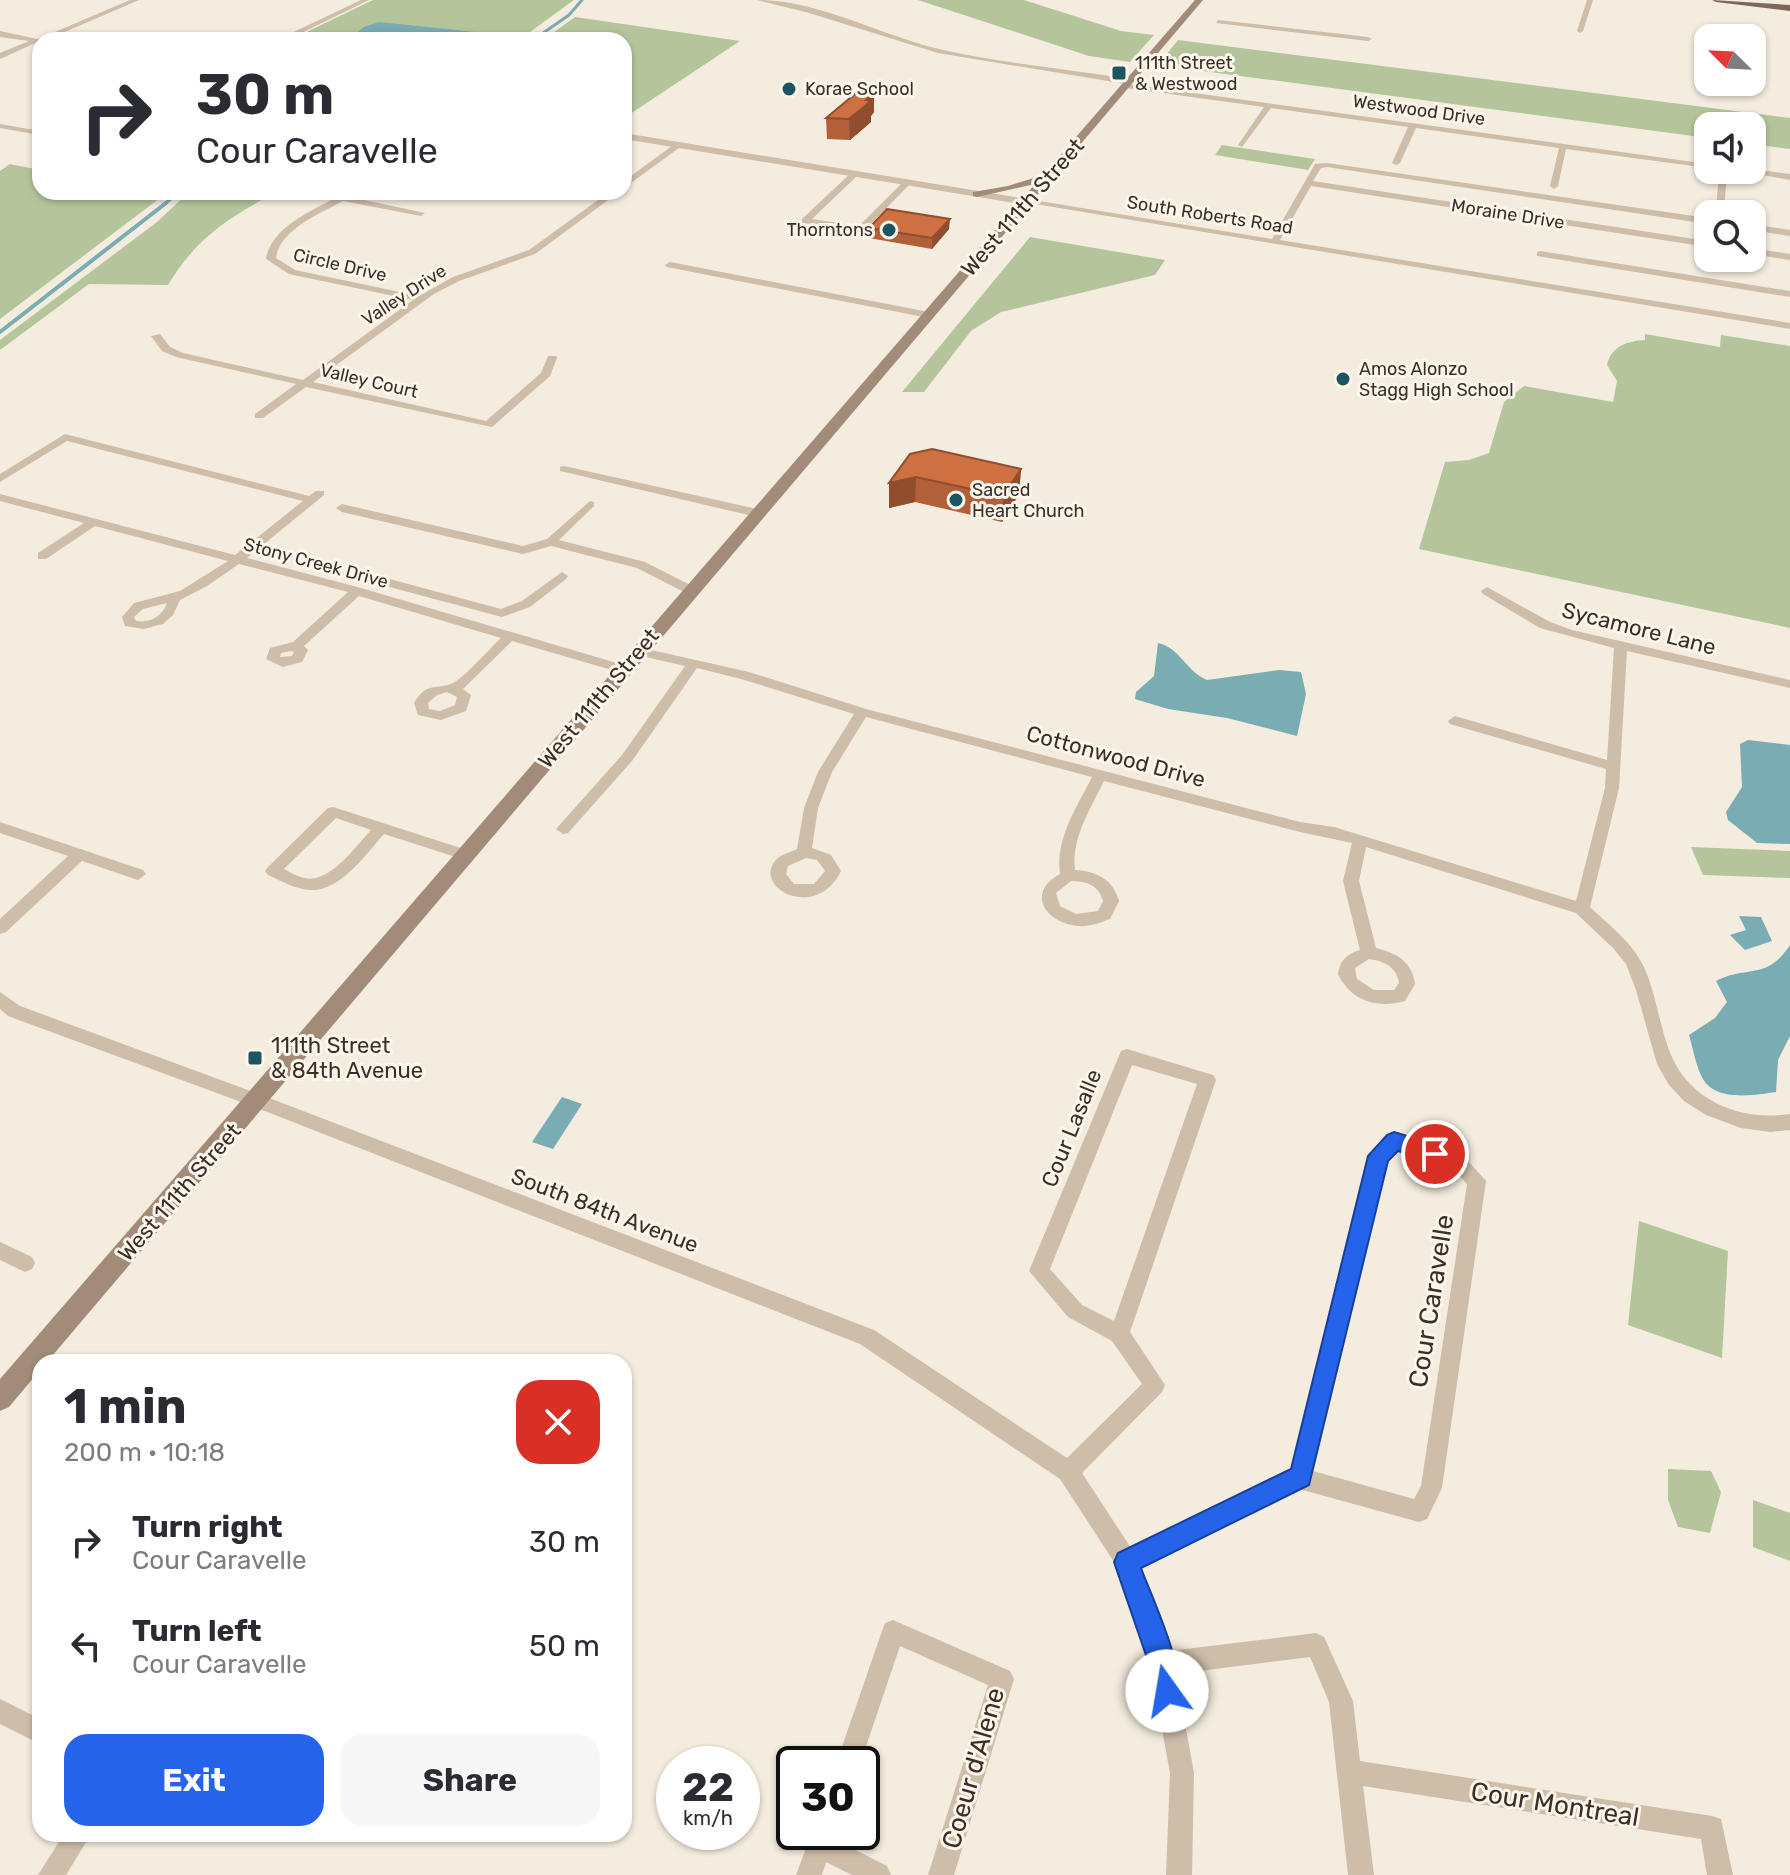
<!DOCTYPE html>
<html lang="en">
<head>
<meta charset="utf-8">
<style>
	:root { --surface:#fff; --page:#f7f7f7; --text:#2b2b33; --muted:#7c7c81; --accent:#2563eb }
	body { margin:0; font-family:Rubik,sans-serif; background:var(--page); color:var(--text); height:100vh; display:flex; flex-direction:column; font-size:30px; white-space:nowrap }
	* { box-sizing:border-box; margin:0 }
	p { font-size:26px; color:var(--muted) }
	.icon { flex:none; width:44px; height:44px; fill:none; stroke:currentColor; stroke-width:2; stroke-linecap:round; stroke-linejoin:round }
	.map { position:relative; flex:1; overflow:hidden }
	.details { position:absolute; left:32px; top:1354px; width:600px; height:488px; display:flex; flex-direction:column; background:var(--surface); border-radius:24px; box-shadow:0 2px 6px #0004 }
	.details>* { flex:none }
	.top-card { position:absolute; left:32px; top:32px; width:600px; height:168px; border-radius:24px; box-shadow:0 2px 6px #0004; background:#fff; color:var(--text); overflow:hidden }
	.needle { width:52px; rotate:294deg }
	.buttons { position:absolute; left:1694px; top:24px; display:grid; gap:16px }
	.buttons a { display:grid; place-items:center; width:72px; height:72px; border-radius:16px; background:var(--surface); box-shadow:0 2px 6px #0004; font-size:40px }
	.speed { position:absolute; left:656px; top:1746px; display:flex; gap:16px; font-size:40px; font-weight:700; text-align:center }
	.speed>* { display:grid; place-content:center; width:104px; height:104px; border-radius:50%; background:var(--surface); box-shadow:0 2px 6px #0004; line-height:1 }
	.speed small { font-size:20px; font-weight:400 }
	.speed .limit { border:4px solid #111; border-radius:12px; background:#fff; color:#111 }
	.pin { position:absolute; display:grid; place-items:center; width:68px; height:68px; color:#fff; margin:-34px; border:4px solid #fff; border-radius:50%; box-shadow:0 2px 8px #0007 }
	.me { position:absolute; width:88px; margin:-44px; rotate:347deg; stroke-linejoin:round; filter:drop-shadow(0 0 6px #0008) }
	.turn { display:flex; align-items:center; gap:28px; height:168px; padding:0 32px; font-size:36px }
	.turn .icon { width:104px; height:104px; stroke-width:2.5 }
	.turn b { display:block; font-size:56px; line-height:68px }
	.round { display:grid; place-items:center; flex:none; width:84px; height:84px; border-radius:24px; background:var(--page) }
	.head { display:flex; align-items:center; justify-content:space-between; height:136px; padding:0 32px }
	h1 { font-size:48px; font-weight:700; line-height:60px }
	.primary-button { display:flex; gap:16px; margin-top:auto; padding:16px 32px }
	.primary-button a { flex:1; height:92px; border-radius:24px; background:var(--accent); color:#fff; font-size:32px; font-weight:700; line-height:92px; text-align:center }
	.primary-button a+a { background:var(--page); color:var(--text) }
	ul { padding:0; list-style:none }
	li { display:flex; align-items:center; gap:24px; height:104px; padding:0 32px }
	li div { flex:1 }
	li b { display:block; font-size:30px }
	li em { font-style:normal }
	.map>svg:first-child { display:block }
</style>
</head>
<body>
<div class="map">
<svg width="1790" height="1875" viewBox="0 0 1790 1875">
	<rect width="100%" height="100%" fill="#f4ecde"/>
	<g fill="#b4c59c">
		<polygon points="373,0 574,0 519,40 290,40"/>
		<polygon points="918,0 1024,0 1121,31 1154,35 1130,62 1089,56"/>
		<polygon points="575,17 740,41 624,118 624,40 543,40"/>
		<polygon points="1178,40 1790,118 1790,149 1752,144 1752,126 1708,126 1708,138 1158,65"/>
		<polygon points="1222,145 1315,159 1308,170 1215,155"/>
		<polygon points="10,164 40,170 40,192 168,192 0,319 0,171"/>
		<path d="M189,192H276C227,219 198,236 168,285L89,284L0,350V340L157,222Z"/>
		<polygon points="1030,237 1165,260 1155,275 1001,312 971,331 924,392 902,392"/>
		<path d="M1645,334L1720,347L1721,335L1790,346V628L1419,549L1445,462L1469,460L1489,453L1504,402L1524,386L1613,402L1617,381L1607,365C1611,346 1628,341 1645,340Z"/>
		<polygon points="1691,847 1790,851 1790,878 1703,875"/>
		<polygon points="1639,1221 1728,1251 1722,1358 1628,1325"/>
		<polygon points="1668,1469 1711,1471 1721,1492 1710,1533 1678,1527 1668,1500"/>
		<polygon points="1753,1500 1790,1513 1790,1561 1753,1547"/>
	</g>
	<g fill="#7aacb4">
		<polygon points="379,22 475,32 488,36 484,40 350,39 364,27"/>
		<path d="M1158,643C1179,647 1187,672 1207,680L1279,670L1301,672L1306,694L1297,736L1227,718L1168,709L1135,699L1136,692L1154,676Z"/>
		<polygon points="1748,740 1790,745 1790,844 1757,843 1728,820 1726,812 1742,787 1740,744"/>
		<polygon points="1739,916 1761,917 1772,941 1745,950 1730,935 1746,930"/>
		<path d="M1790,945V1036L1778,1060L1776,1092C1755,1095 1716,1102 1703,1079C1696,1067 1693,1048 1689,1035L1715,1018L1727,1002L1716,981C1745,965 1767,981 1790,945Z"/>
		<polygon points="562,1097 582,1104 553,1149 532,1142"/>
	</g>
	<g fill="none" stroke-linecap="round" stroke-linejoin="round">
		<g stroke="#7aacb4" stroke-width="3">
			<polyline points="533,40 569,15 582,0"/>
			<polyline points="163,205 180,192"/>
		</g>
		<polyline stroke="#7aacb4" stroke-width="4" points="0,332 166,203"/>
		<g fill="#cebda8" fill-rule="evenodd">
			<polygon points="130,0 139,0 46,40 40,40 40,43 34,41"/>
			<polygon points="361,0 369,0 287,40 277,40"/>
			<path d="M757,0C819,0 879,35 939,49C1002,64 1068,68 1132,80L1129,84L1708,164V168L1566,149L1558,186L1554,189L1550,186L1559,148L1416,128L1400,163L1396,165L1392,163L1408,127L1271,108L1242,147L1238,145L1264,107L1126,88L1122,86L1126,84L938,53L809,13Z"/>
			<polygon points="1587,0 1593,0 1583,31 1580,33 1577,31"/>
			<polygon points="1218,20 1368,37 1372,39 1368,41 1216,23"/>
			<polygon points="0,124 40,131 40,135 0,128"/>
			<polygon points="676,143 683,145 624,188 624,181"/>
			<polygon points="1327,163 1708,218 1708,224 1327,167 1321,168 1313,181 1708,241 1708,247 1311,186 1280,240 1790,323 1790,329 1023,202 1027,199 1272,239 1315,164"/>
			<polygon points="1752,169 1790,174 1790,180 1736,170"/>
			<polygon points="1719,170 1727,170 1724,214 1716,213"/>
			<polygon points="852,172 859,174 812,219 859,226 904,181 911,183 864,231 802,223 802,219"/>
			<path d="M347,192H357L350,197L425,213L421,216L343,201C321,213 279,230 276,258L295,270L419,296L453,277L529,250L609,192H619L535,254L459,281L434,294L313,382L486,421L541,373L548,356H556L557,358L550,376L492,427L306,387L263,418H255V414L296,384L176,357L162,351L151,336L160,334L170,347L183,353L303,380L413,300L289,274L266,259C271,225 320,207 347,192Z"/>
			<polygon points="1752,224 1790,230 1790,236 1752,230"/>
			<polygon points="1752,248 1790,254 1790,260 1752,254"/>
			<polygon points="1540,251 1790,291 1790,297 1537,256 1537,252"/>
			<polygon points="670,262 929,312 934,315 929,318 667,267 665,265"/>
			<path d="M65,434L309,496L316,491H324V495L247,558L361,588L627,666L629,669L622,673L512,641L463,689L471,695L466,711L441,720L418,715L414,703C428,680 436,691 453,683C464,678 491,647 501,638L359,596L304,646L308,650L302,662L283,667L266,659L270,648L293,642L348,592L239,564L207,586L180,600L173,615L163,624L144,629L125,626L122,617L134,603L180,591L228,561L95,526L46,559H38V553L84,523L0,501V494L235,555L303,501L67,441L0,482V474ZM167,603C162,617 150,623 136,621L134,617L143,609ZM291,651L294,652L292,656L280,657L281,653ZM447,692L457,697L455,705L440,711L429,709L428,703L437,695Z"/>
			<polygon points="564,466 757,509 763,513 757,517 560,471 560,467"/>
			<polygon points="590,501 594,502 594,506 559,540 645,562 694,587 694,593 686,593 637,568 551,546 523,554 342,512 336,508 342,504 523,546 547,539"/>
			<polygon points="562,572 568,576 566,579 530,607 502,617 382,585 380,582 386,578 501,609 522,601"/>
			<path d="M1487,587L1550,622L1572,630L1790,680V688L1627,651L1619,788L1590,907C1610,926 1632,942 1644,967C1656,994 1659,1023 1669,1050C1687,1100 1740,1122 1790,1114V1130L1770,1132L1741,1128L1706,1115L1684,1101L1669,1085L1657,1064L1636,990L1626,964L1613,948L1576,913L1366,847L1359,881L1376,948C1396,953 1412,961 1415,984L1405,1001C1377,1009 1351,1001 1338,974C1340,960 1347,954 1360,950L1343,881L1352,843L1300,832L1104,781C1091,808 1071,838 1075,870C1096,871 1113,879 1119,901L1110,919C1099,923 1090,927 1078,926C1046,923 1025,893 1060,874C1055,839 1077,807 1092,777L866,717L832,772L818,808L812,848L831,855L841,871C816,922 753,888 775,861C779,855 791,852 797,849L804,808L818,772L854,714L741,679L697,668L632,761L568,833L563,834L556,829L622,755L685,666L633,654L631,651L638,647L749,672L866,709L1300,822L1334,827L1576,901L1605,788L1606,769L1450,724L1448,721L1455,716L1607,760L1614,648L1540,628L1483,594L1481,591ZM806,858L817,860L825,871L814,884H794L786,874L788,866ZM1071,881C1086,881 1099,885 1103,901L1098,911L1076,914L1060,906L1056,893ZM1369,959C1384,961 1397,967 1399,983L1394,990H1374L1357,979L1355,968Z"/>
			<path d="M333,807L470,851L473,855L465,860L384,834C366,854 340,892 310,890C295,889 281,881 268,875L265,871L268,867L328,808ZM336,818L371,830C357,845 337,873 316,878C305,881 293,874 284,869Z"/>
			<polygon points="0,822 143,870 146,874 138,880 82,861 6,932 0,934 0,919 68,856 0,833"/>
			<path d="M0,992L20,1006L264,1096L874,1330L1067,1458L1142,1384L1112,1341L1068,1317L1029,1271L1121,1051L1127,1049L1213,1075L1216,1080L1130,1332L1165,1385L1162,1392L1082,1473L1131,1548L1292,1470L1372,1150L1388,1136L1394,1133L1462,1154L1486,1181L1442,1488L1427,1519L1419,1522L1299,1489L1140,1567L1169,1651L1316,1633L1324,1637L1353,1701L1360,1761L1712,1816L1721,1819L1733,1875H1707L1701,1839L1363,1786L1374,1875H1348L1329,1702L1310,1657L1176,1674L1194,1773L1192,1875H1166L1170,1773L1150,1664L1118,1568L1060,1479L860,1344L252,1106L8,1016L0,1009ZM1132,1065L1197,1084L1114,1321L1082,1305L1050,1269ZM1397,1150L1450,1166L1467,1184L1421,1486L1414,1499L1313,1471L1386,1160Z"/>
			<polygon points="0,1242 32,1257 35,1263 32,1269 25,1272 0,1260"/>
			<polygon points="893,1620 1010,1671 1014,1679 954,1875 928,1875 988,1685 900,1646 860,1764 836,1764 882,1631 885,1623"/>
			<polygon points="0,1699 40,1719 40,1744 0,1724"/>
			<polygon points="812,1832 836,1832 834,1839 887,1866 891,1875 852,1875 826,1862 822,1875 796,1875"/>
			<polygon points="64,1834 91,1834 66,1875 38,1875"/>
		</g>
		<g fill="#cebda8" fill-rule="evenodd">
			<polygon points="0,31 42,40 0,59 0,53 29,41 0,37"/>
			<polygon points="624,133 1027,199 1032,202 1027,205 624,139"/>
		</g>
		<polygon fill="#a28c79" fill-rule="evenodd" points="1195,0 1203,0 47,1362 40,1362 40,1370 9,1407 0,1411 0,1379 1035,184 977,197 973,196 973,192 1008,186 1043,175"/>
		<polygon fill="#7d6859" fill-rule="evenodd" points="1712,0 1790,5 1790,11 1716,2"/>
	</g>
	<g fill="#b16039">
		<polygon points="874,112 871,116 871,122 850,140 827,139 826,118"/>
		<polygon points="869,228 949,229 932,249 869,238"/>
		<polygon points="910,454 1021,469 1019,494 1002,522 915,502 889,508"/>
	</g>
	<g fill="#904e2e">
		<polygon points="874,92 874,112 871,116 871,122 850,140 849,119"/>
		<polygon points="950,219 949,229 932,249 932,238"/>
		<polygon points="1021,469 1019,494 1002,522 1003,496"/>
		<polygon points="916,477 915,502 889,508 889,483"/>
	</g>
	<g fill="#ce7042" stroke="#904e2e" stroke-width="2">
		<polygon points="867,84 874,92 866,100 871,101 849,119 826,118"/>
		<polygon points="887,209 950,219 932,238 869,228"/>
		<polygon points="932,449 1021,469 1003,496 916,477 889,483 910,454"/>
	</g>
	<path fill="#2563eb" stroke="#184099" stroke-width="2" d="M1394,1132L1443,1147L1446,1154L1443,1160L1435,1162L1398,1151L1388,1161L1309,1485L1141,1568C1152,1598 1188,1673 1176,1700L1167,1704L1157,1700L1149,1664L1114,1562L1118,1553L1291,1469L1368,1156L1387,1135Z"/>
	<g fill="#1b555f" stroke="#fbf5eb" stroke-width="3">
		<rect x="1111" y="65" width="16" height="16" rx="4"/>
		<circle cx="789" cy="89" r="8"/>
		<circle cx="889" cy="230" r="8"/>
		<circle cx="1343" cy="379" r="8"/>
		<circle cx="956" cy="500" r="8"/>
		<rect x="247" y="1050" width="16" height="16" rx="4"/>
	</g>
	<g text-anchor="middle" stroke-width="6" stroke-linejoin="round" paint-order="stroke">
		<g font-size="18" fill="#3a3029" stroke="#fbf5eb" text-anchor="start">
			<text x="1135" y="69">111th Street<tspan x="1135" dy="21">&amp; Westwood</tspan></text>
			<text x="805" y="95">Korae School</text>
			<text x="873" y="236" text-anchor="end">Thorntons</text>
			<text x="1359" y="375">Amos Alonzo<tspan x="1359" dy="21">Stagg High School</tspan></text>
			<text x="972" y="496">Sacred<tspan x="972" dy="21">Heart Church</tspan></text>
		</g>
		<g font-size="18" fill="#3a3029" stroke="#fbf5eb">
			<text transform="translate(1419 110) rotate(8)" y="6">Westwood Drive</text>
			<text transform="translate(1508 214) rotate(9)" y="6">Moraine Drive</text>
			<text transform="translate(1210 215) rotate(9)" y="6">South Roberts Road</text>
			<text transform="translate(340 265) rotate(13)" y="6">Circle Drive</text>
			<text transform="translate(404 295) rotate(-33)" y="6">Valley Drive</text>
			<text transform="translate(369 381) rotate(13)" y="6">Valley Court</text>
			<text transform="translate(316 563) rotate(15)" y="6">Stony Creek Drive</text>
		</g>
		<g font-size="22" fill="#3a3029" stroke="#fbf5eb">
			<text transform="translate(1022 207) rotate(-49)" y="8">West 111th Street</text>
			<text transform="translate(1639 628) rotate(14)" y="8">Sycamore Lane</text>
			<text transform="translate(598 698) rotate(-50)" y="8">West 111th Street</text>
			<text transform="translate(1116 756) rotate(15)" y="8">Cottonwood Drive</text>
			<text transform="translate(1071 1128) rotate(-68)" y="8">Cour Lasalle</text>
			<text transform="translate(179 1192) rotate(-49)" y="8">West 111th Street</text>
			<text transform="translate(605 1210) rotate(21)" y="8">South 84th Avenue</text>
		</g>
		<g font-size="22" fill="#3a3029" stroke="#fbf5eb" text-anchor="start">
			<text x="271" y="1053">111th Street<tspan x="271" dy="25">&amp; 84th Avenue</tspan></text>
		</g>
		<g font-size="26" fill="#3a3029" stroke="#fbf5eb">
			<text transform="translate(1431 1301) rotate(-81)" y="9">Cour Caravelle</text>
			<text transform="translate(973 1768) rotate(-74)" y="9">Coeur d'Alene</text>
			<text transform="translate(1555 1804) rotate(9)" y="9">Cour Montreal</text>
		</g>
	</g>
</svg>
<div class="buttons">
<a><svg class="needle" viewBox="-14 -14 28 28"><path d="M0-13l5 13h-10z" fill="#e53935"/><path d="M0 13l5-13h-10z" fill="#7c7c81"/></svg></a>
<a><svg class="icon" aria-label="sound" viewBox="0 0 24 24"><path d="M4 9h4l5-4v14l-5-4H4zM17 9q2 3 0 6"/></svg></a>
<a><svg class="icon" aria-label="search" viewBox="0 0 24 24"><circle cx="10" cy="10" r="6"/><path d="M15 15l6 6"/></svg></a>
</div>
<div class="speed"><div>22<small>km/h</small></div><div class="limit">30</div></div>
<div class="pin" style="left:1435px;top:1154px;background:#d93025"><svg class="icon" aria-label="arrive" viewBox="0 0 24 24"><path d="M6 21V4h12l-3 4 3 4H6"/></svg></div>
<svg class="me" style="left:1167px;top:1691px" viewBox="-20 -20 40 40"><circle r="19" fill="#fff"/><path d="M0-13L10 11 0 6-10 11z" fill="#2563eb"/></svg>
<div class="top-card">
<div class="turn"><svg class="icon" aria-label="right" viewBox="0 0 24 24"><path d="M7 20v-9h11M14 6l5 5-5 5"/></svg><div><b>30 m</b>Cour Caravelle</div></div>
</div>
<section class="details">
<div class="head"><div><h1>1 min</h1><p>200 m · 10:18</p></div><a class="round" style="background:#d93025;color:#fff"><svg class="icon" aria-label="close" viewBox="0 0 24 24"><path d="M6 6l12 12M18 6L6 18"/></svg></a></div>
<ul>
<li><svg class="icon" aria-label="right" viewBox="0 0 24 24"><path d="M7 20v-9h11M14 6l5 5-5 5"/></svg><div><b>Turn right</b><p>Cour Caravelle</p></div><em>30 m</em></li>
<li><svg class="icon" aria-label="left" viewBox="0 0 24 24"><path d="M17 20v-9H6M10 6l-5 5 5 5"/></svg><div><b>Turn left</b><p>Cour Caravelle</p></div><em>50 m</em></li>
</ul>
<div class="primary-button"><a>Exit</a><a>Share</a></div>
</section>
</div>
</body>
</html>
